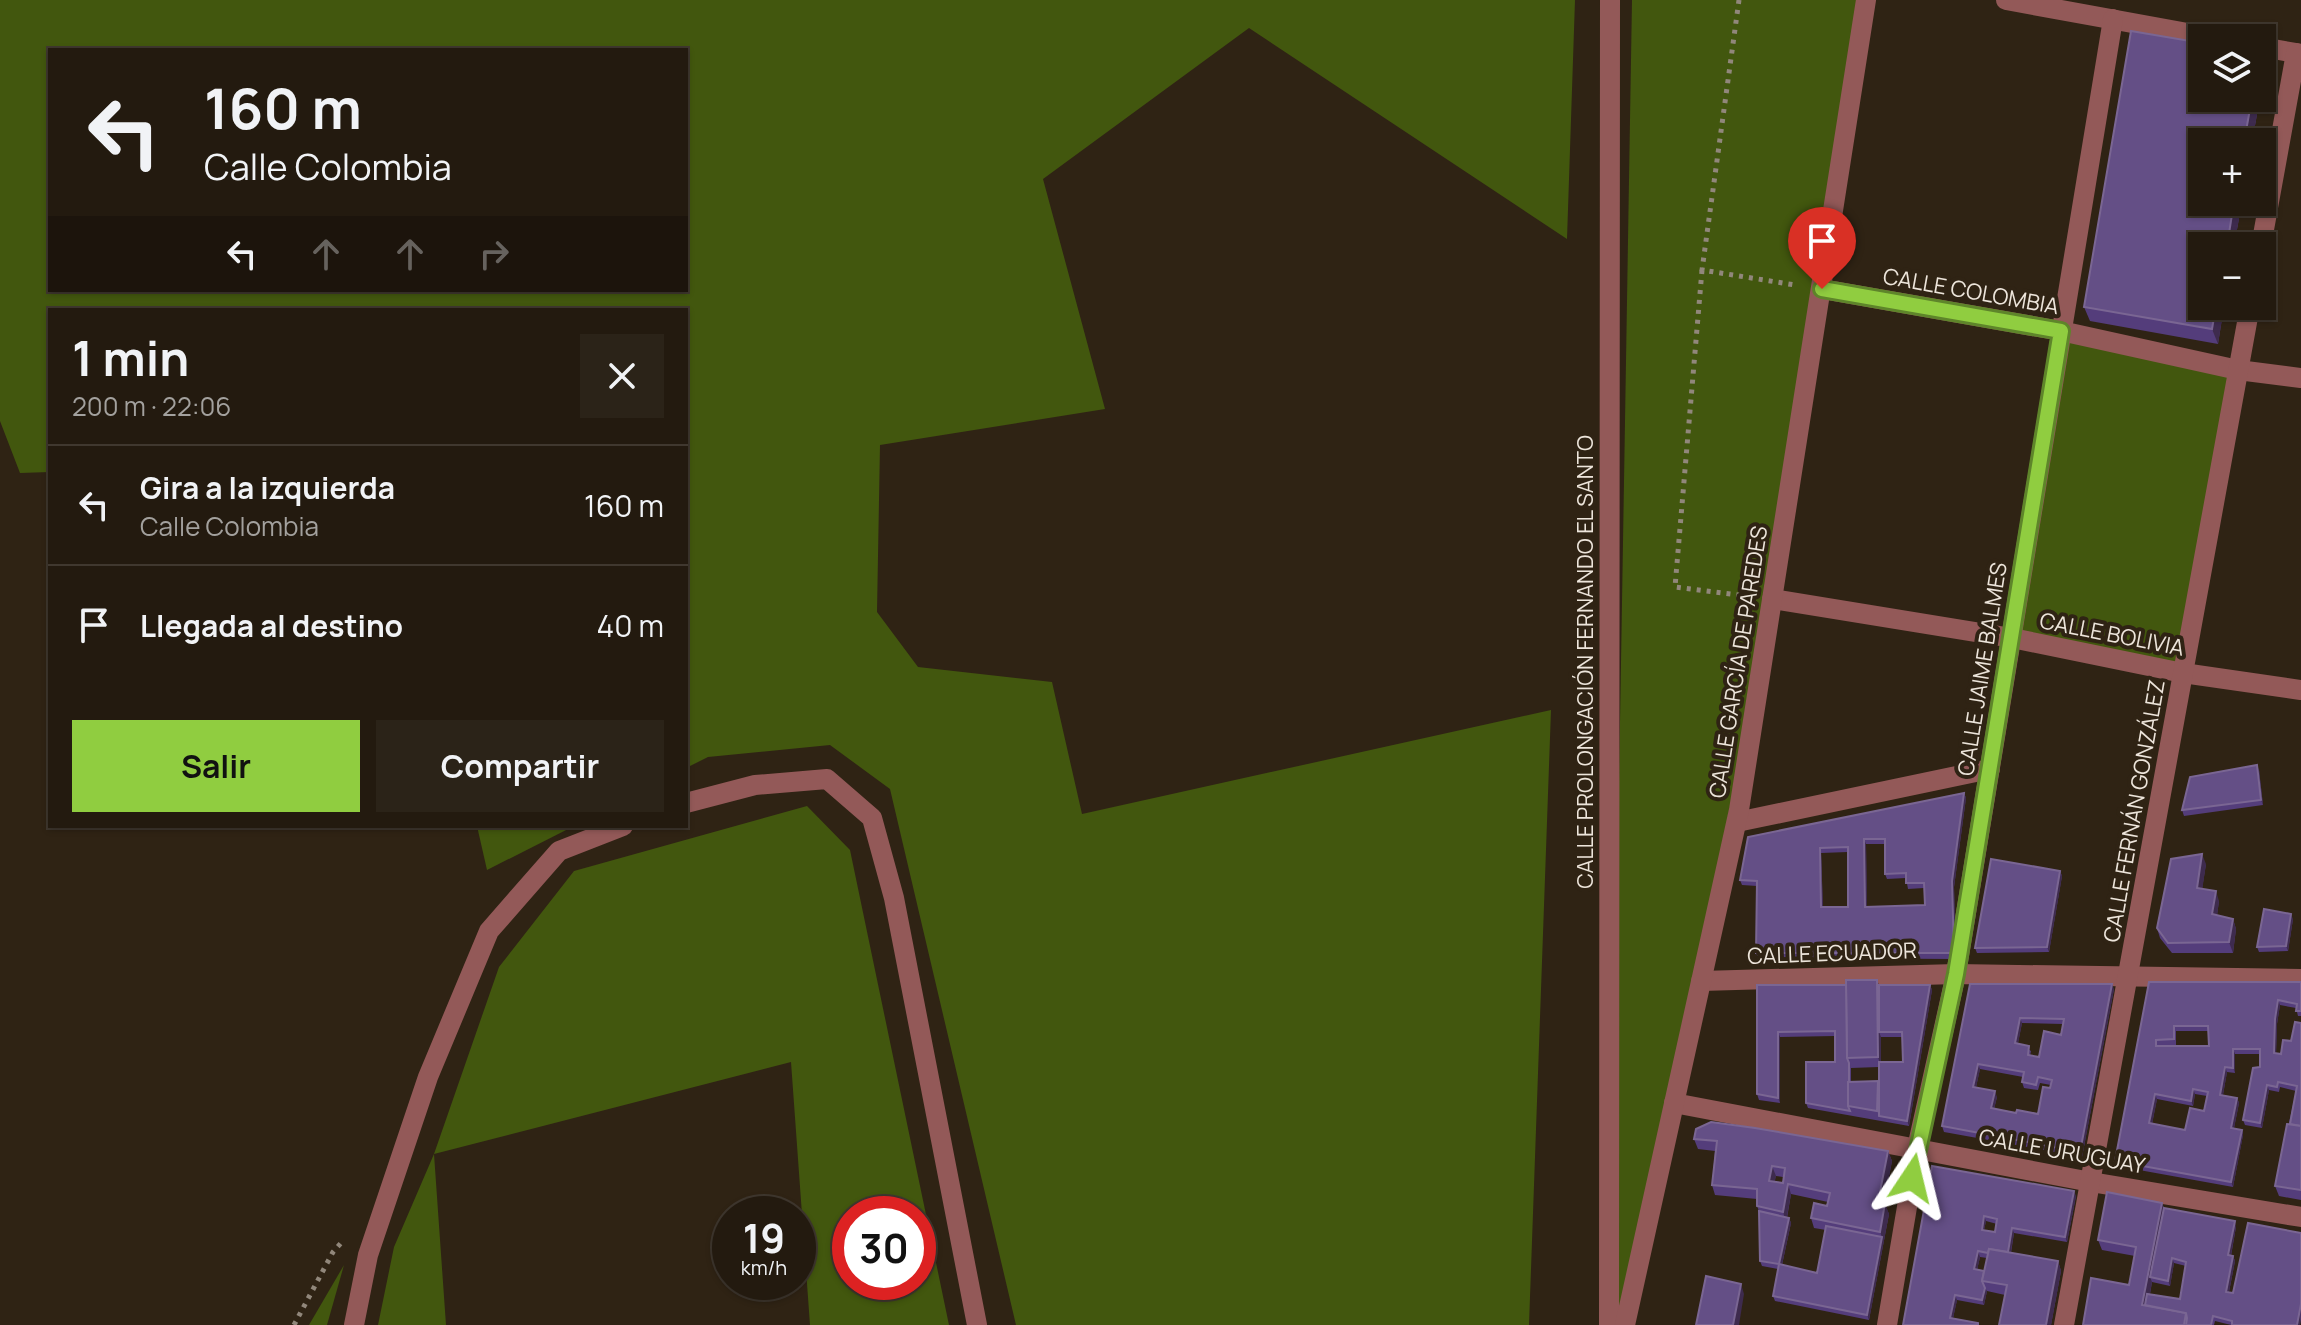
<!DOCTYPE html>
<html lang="es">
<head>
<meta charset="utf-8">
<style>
	:root { --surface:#231a0f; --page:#2b2318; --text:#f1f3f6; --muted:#a3a19e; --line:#40382f; --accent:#90cd40 }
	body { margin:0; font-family:Manrope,sans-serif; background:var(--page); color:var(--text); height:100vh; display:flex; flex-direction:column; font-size:30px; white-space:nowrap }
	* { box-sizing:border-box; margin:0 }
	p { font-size:26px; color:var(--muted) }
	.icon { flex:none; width:44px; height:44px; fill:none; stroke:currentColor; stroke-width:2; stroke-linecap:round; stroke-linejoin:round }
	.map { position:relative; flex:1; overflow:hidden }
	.sheet { position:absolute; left:48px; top:308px; width:640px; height:520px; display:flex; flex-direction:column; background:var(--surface); border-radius:0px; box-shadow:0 2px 6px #0004,0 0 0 2px var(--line) }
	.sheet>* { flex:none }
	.banner { position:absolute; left:48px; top:48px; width:640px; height:244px; border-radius:0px; box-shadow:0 2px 6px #0004,0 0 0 2px var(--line); background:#231a0f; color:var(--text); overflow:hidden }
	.fabs { position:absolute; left:2188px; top:24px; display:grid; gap:16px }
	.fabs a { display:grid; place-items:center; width:88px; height:88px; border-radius:0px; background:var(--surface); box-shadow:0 2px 6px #0004,0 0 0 2px var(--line); font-size:40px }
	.speed { position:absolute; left:712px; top:1196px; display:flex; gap:16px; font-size:40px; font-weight:700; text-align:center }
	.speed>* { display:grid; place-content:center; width:104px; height:104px; border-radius:50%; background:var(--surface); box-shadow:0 2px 6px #0004,0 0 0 2px var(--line); line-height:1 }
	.speed small { font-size:20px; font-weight:400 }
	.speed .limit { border:12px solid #d22; background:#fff; color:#111 }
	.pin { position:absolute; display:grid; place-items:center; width:68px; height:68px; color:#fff; margin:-82px -34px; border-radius:50% 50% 50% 0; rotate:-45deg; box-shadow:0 0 8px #0007 }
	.pin .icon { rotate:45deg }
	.me { position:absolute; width:88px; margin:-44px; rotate:10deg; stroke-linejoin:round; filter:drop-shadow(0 0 6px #0008) }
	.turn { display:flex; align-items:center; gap:28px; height:168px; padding:0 24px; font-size:36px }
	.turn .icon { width:104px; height:104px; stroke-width:2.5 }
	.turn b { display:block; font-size:56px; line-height:68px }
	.lanes { display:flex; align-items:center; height:76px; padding:0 24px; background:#0003; justify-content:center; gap:40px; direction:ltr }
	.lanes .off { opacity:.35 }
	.round { display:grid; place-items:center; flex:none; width:84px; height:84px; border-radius:0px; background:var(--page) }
	.headline { display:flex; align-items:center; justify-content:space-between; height:136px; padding:0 24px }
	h1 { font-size:48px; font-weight:700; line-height:60px }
	.button { display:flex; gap:16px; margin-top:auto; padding:16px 24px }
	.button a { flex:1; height:92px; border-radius:0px; background:var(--accent); color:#111; font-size:32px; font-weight:700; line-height:92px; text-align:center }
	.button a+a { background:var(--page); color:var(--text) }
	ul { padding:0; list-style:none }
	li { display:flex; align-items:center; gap:24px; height:120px; padding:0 24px; border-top:2px solid var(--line) }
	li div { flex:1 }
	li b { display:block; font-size:30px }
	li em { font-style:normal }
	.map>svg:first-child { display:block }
</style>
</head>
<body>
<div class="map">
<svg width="2301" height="1325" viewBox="0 0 2301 1325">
	<rect width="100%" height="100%" fill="#2f2314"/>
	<g fill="#42570e" fill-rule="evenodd">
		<path d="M0,0H1575L1567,239L1249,28L1043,179L1105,409L880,445L877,612L918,667L1052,682L1082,814L1551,710L1529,1325H1016L890,789L830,745L708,757L686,768V310H50V472L20,473L0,421ZM686,50V290H50V50Z"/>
		<polygon points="1632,0 1866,0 1772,599 1625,1325 1610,1325"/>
		<polygon points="2061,331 2238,370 2183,673 2012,638"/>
		<path d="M807,806L850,850L949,1325H810L791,1062L434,1154L446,1325H378L394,1247L434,1154L499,967L574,871ZM918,1214V1282H850V1214Z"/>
		<polygon points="477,826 574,826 487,870"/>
		<polygon points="344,1265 327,1325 309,1325"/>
	</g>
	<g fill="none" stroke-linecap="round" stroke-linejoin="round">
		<g stroke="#91877b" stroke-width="5" stroke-dasharray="4 6" stroke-linecap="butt">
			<polyline points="1739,0 1702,270 1795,285"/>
			<polyline points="1702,270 1675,587 1747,596"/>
			<polyline points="294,1325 333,1252 341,1243"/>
		</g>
		<g stroke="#935958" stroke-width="20">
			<polyline points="2006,0 2215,38"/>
			<polyline points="2262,47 2301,54"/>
			<polyline points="2261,246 2296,53"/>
			<polyline points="1822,289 2061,331 2238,370 2301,378"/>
			<polyline points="1772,599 2012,638 2183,673 2301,690"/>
			<polyline points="686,803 755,785 827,779 872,818 894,898 977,1325"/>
			<polyline points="1737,822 1990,769"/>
			<polyline points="1701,981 1956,974 2301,979"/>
			<polyline points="1674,1103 2091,1182 2301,1217"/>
			<polyline points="354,1325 368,1255 428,1077 489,931 559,851 623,826"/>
			<polyline points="1609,1325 1610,0"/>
			<polyline points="1625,1325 1739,810 1866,0"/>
			<polyline points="1887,1325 1917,1148 1956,974 2113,19"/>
			<polyline points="2064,1325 2250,306"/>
		</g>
	</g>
	<g fill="#543d7b" fill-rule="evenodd">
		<polygon points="2202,98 2260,98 2252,142 2202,142 2202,202 2242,202 2234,246 2202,246 2202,306 2224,306 2218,344 2090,321 2084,307"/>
		<polygon points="2259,770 2263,805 2184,816 2182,810"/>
		<path d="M1964,793L1966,798L1954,887L1956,959L1758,958L1756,953L1757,886L1742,885L1740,880L1748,837ZM1866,844H1885V874L1887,879L1906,878L1908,889L1924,888L1925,905L1867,907ZM1848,852V907H1823L1821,853Z"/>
		<polygon points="2206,864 2202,889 2219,901 2217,915 2233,919 2236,929 2233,953 2172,953 2160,938 2157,928"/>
		<polygon points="2060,871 2062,876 2049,952 1977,953 1975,948"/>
		<polygon points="2293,919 2288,951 2259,952 2257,947"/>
		<path d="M2149,982H2301V1016H2298L2296,1008L2280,1005L2277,1024L2276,1053L2281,1054L2291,1041L2301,1023V1200L2279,1196L2275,1186L2296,1091L2280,1087L2279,1092L2269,1090L2262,1128L2245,1125L2243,1120L2260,1067V1054H2235V1073L2227,1072L2223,1095L2237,1098L2239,1103L2234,1128L2242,1130L2243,1135L2233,1187L2117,1166L2115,1161ZM2176,1031H2208L2209,1046H2158L2176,1045ZM2195,1094L2207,1096L2204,1111L2185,1130L2152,1124L2157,1099L2193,1106Z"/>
		<path d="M1970,984L2114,989L2082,1157L1944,1132L1942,1126ZM2022,1023L2063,1024L2061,1035L2039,1057L2030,1056L2031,1051L2018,1043ZM1980,1069L2023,1077L2022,1082L2024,1088L2038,1090L2040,1083L2051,1085L2038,1114L2016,1113L1994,1109L1997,1097L1976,1087Z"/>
		<path d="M1757,985H1930L1932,990L1909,1126L1808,1108L1806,1103L1835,1062V1036L1780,1037V1103L1759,1100L1757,1094ZM1881,1037H1902L1903,1062H1881ZM1879,1067V1086L1851,1082V1068Z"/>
		<path d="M1694,1139L1888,1151L1892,1161L1884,1203L1889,1214L1869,1320L1775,1301L1773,1296L1778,1269L1762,1266L1760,1261L1759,1211L1757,1206V1199L1715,1195L1712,1185L1715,1151L1698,1149ZM1776,1176L1783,1177V1183L1774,1182ZM1791,1194L1828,1202L1827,1206L1811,1218L1814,1228L1826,1230L1817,1273L1782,1265L1791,1223L1789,1218H1787Z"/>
		<path d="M1932,1166L2076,1196L2067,1242L2014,1233L2011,1253L2058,1261L2061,1271L2051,1325H1999L2005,1295L1987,1291L1984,1305L1957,1300L1953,1318L1978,1323L1979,1325H1903ZM1986,1221L1997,1224L1995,1232L1984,1230ZM1980,1257L1987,1258L1984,1271L1977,1270Z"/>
		<path d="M2162,1203L2164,1208L2236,1227L2231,1256H2233L2235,1261L2229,1292L2233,1293L2301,1233V1319L2300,1325H2231L2215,1321L2214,1325H2083L2129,1285L2135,1256L2102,1250L2098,1240ZM2174,1263L2186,1266L2180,1299L2150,1294L2152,1282L2170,1286Z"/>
	</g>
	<g fill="#3e2b4e">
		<polygon points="2262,60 2265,68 2262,85"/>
		<polygon points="2252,98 2260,98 2252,142 2244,142"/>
		<polygon points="2234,202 2242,202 2234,246 2227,246"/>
		<polygon points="2216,306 2224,306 2218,344 2212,329"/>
		<polygon points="2257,765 2259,770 2263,805 2261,800"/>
		<polygon points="1964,793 1966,798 1954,887 1956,959 1954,953 1952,881"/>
		<polygon points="1864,839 1866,844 1867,912 1865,907"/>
		<polygon points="1820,848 1821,853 1823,912 1821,907"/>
		<polygon points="2202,854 2206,864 2201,898 2197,888"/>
		<polygon points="2060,871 2062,876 2049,952 2047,947"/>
		<polygon points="2216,891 2219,901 2216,924 2212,914"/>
		<polygon points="2291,914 2293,919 2288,951 2286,946"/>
		<polygon points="2233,919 2236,929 2233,953 2229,942"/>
		<polygon points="1877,980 1881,990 1879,1032 1881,1037 1881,1067 1878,1057"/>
		<polygon points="2112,984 2114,989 2082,1157 2080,1152"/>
		<polygon points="1930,985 1932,990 1909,1126 1907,1121"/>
		<polygon points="2278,1000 2280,1005 2277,1024 2276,1058 2274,1053 2275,1019"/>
		<polygon points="2020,1018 2022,1023 2017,1048 2015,1043"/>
		<polygon points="1778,1032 1780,1037 1780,1103 1778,1098"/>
		<polygon points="2233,1049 2235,1054 2235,1073 2233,1068"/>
		<polygon points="1978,1064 1980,1069 1975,1092 1973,1087"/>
		<polygon points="2225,1067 2227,1072 2222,1100 2220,1095"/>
		<polygon points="2267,1085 2269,1090 2262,1128 2260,1123"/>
		<polygon points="2193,1089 2195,1094 2193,1106 2191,1101"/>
		<polygon points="1995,1091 1997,1097 1993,1113 1991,1108"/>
		<polygon points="2155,1094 2157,1099 2151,1129 2149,1123"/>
		<polygon points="2237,1098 2239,1103 2233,1133 2231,1128"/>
		<polygon points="2242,1130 2243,1135 2233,1187 2231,1182"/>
		<polygon points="1888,1151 1892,1161 1882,1212 1878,1202"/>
		<polygon points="1772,1166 1776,1176 1773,1191 1769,1181"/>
		<polygon points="1788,1184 1791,1194 1786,1222 1783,1212"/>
		<polygon points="2074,1191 2076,1196 2067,1242 2065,1237"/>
		<polygon points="1885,1203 1889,1214 1869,1320 1867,1315 1882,1237 1880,1232"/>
		<polygon points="2162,1203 2166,1213 2150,1277 2152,1282 2147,1310 2142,1305"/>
		<polygon points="1984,1216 1986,1221 1983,1235 1982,1230"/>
		<polygon points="1789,1218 1791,1223 1781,1269 1779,1264"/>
		<polygon points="2235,1221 2236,1227 2230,1260 2228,1255"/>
		<polygon points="2012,1228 2014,1233 2009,1262 2007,1257"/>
		<polygon points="1978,1251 1980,1257 1976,1275 1974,1269"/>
		<polygon points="2233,1256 2235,1261 2228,1297 2226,1292"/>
		<polygon points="2172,1258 2174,1263 2170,1286 2168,1281"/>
		<polygon points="2058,1261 2061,1271 2051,1325 2046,1325"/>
		<polygon points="1741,1284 1744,1294 1739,1325 1733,1325"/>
		<polygon points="1985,1288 1987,1291 1984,1305 1982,1300"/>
		<polygon points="1955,1295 1957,1300 1952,1323 1950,1318"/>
		<polygon points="2301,1304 2300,1325 2297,1325"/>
	</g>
	<g fill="#644f86" stroke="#7a6693" stroke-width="2" fill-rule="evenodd">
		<polygon points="2131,31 2202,43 2202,98 2252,98 2244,142 2202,142 2202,202 2234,202 2227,246 2202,246 2202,306 2216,306 2212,329 2084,307"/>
		<polygon points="2257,765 2261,800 2182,810 2190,777"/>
		<path d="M1964,793L1952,881L1954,953H1756L1757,881L1740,880L1748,837ZM1864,839H1885V874L1906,873V883H1924L1925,905L1865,907ZM1848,847V907H1821L1820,848Z"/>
		<polygon points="2202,854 2197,888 2216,891 2212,914 2233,919 2229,942 2168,943 2157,928 2171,859"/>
		<polygon points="1991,859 2060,871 2047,947 1975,948"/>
		<polygon points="2264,909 2291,914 2286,946 2257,947"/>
		<polygon points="1846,980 1877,980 1878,1057 1847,1058"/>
		<path d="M2149,982H2301V1011H2296L2297,1004L2278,1000L2275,1019L2274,1053L2281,1054L2283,1040L2291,1041L2295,1022L2301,1023V1126L2290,1124L2297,1086L2278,1082L2277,1087L2267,1085L2260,1123L2243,1120L2253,1068L2260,1067V1049H2233V1068L2225,1067L2220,1095L2237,1098L2231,1128L2242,1130L2231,1182L2115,1161ZM2174,1026H2208L2209,1046H2156V1040L2174,1039ZM2193,1089L2208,1092L2204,1111L2190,1108L2185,1130L2149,1123L2155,1094L2191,1101Z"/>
		<path d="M1970,984H2112L2080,1152L1942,1126ZM2020,1018L2064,1019L2061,1035L2044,1031L2039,1057L2028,1055L2029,1046L2015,1043ZM1978,1064L2024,1072L2022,1082L2036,1085L2038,1077L2052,1080L2050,1088L2043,1087L2038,1114L2017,1110L2016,1113L1991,1108L1995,1091L1973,1087Z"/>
		<polygon points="1757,985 1846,985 1847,1058 1849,1063 1849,1082 1848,1082 1848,1106 1850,1111 1806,1103 1806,1062 1835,1062 1835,1031 1778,1032 1778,1098 1757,1094"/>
		<polygon points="1879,985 1930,985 1907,1121 1879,1116 1879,1062 1903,1062 1902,1032 1879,1032"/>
		<polygon points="1878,1081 1877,1111 1848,1106 1848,1082"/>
		<path d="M1711,1122L1755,1128L1888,1151L1878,1202L1885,1203L1880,1232L1811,1218L1814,1203L1827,1206L1830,1193L1788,1184L1783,1212L1757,1206V1189L1712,1185L1717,1141L1694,1139L1696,1129ZM1772,1166L1785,1168L1783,1183L1769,1181Z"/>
		<polygon points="2287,1124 2301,1126 2301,1190 2275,1186"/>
		<path d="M1932,1166L2074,1191L2065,1237L2012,1228L2008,1252L1989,1249L1988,1253L1978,1251L1974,1269L1984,1271L1982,1281L1985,1288L1982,1300L1955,1295L1950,1318L1978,1323V1325H1903ZM1984,1216L1997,1219L1995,1232L1982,1230Z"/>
		<polygon points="2107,1192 2162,1203 2142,1305 2186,1313 2184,1325 2083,1325 2091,1278 2129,1285 2136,1247 2098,1240"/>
		<polygon points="2164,1208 2235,1221 2228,1255 2233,1256 2226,1292 2233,1293 2248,1223 2301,1233 2301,1304 2297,1325 2232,1325 2232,1321 2213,1316 2211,1325 2186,1325 2187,1318 2186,1313 2145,1305 2147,1294 2180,1299 2186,1262 2172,1258 2168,1281 2150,1277"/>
		<polygon points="1759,1211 1789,1218 1779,1264 1817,1273 1826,1226 1882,1237 1867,1315 1773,1296 1779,1264 1760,1261"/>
		<polygon points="1989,1249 2058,1261 2046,1325 1999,1325 2007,1285 1982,1281"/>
		<polygon points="1706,1276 1741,1284 1733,1325 1696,1325"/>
	</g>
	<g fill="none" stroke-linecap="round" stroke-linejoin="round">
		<g stroke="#5e852a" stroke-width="20">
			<polyline id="route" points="1822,289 2061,331 1956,974 1912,1178"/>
		</g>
		<use href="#route" stroke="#90cd40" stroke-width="14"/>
	</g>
	<g text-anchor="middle" stroke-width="8" stroke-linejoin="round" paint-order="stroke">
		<g font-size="22" fill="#ede5db" stroke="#2f2314">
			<text transform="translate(1971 291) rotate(10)" y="8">CALLE COLOMBIA</text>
			<text transform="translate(2112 634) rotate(11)" y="8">CALLE BOLIVIA</text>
			<text transform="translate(1585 662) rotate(-90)" y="8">CALLE PROLONGACIÓN FERNANDO EL SANTO</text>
			<text transform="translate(1738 662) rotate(-81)" y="8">CALLE GARCÍA DE PAREDES</text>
			<text transform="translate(1982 669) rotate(-81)" y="8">CALLE JAIME BALMES</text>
			<text transform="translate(2134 811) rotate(-80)" y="8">CALLE FERNÁN GONZÁLEZ</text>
			<text transform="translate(1832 953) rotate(-2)" y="8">CALLE ECUADOR</text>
			<text transform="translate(2062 1151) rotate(10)" y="8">CALLE URUGUAY</text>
		</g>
	</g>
</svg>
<div class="fabs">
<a><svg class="icon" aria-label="layers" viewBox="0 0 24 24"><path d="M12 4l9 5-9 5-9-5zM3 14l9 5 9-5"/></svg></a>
<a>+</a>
<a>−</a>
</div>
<div class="speed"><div>19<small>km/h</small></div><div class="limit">30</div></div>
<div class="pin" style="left:1822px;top:289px;background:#d93025"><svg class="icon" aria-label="arrive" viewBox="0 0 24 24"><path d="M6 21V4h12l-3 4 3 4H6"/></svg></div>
<svg class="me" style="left:1912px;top:1178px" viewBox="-20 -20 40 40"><path d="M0-17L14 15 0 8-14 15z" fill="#90cd40" stroke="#fff" stroke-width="4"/></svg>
<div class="banner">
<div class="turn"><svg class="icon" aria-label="left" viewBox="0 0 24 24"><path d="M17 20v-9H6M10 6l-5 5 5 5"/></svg><div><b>160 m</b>Calle Colombia</div></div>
<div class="lanes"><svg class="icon" aria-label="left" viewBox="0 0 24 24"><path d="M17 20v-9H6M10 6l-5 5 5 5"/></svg><svg class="icon off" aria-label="ahead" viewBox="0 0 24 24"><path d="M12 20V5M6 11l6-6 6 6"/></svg><svg class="icon off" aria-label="ahead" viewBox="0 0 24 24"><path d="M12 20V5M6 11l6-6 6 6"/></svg><svg class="icon off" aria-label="right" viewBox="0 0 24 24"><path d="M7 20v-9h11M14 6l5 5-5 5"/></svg></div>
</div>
<section class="sheet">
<div class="headline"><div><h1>1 min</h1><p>200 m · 22:06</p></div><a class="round"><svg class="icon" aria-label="close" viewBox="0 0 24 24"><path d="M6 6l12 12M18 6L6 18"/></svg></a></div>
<ul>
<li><svg class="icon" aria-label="left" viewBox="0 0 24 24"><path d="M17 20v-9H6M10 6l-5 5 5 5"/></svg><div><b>Gira a la izquierda</b><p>Calle Colombia</p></div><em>160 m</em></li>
<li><svg class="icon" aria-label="arrive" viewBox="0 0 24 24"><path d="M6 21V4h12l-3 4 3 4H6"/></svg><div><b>Llegada al destino</b></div><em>40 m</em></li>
</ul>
<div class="button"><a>Salir</a><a>Compartir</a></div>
</section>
</div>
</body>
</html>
